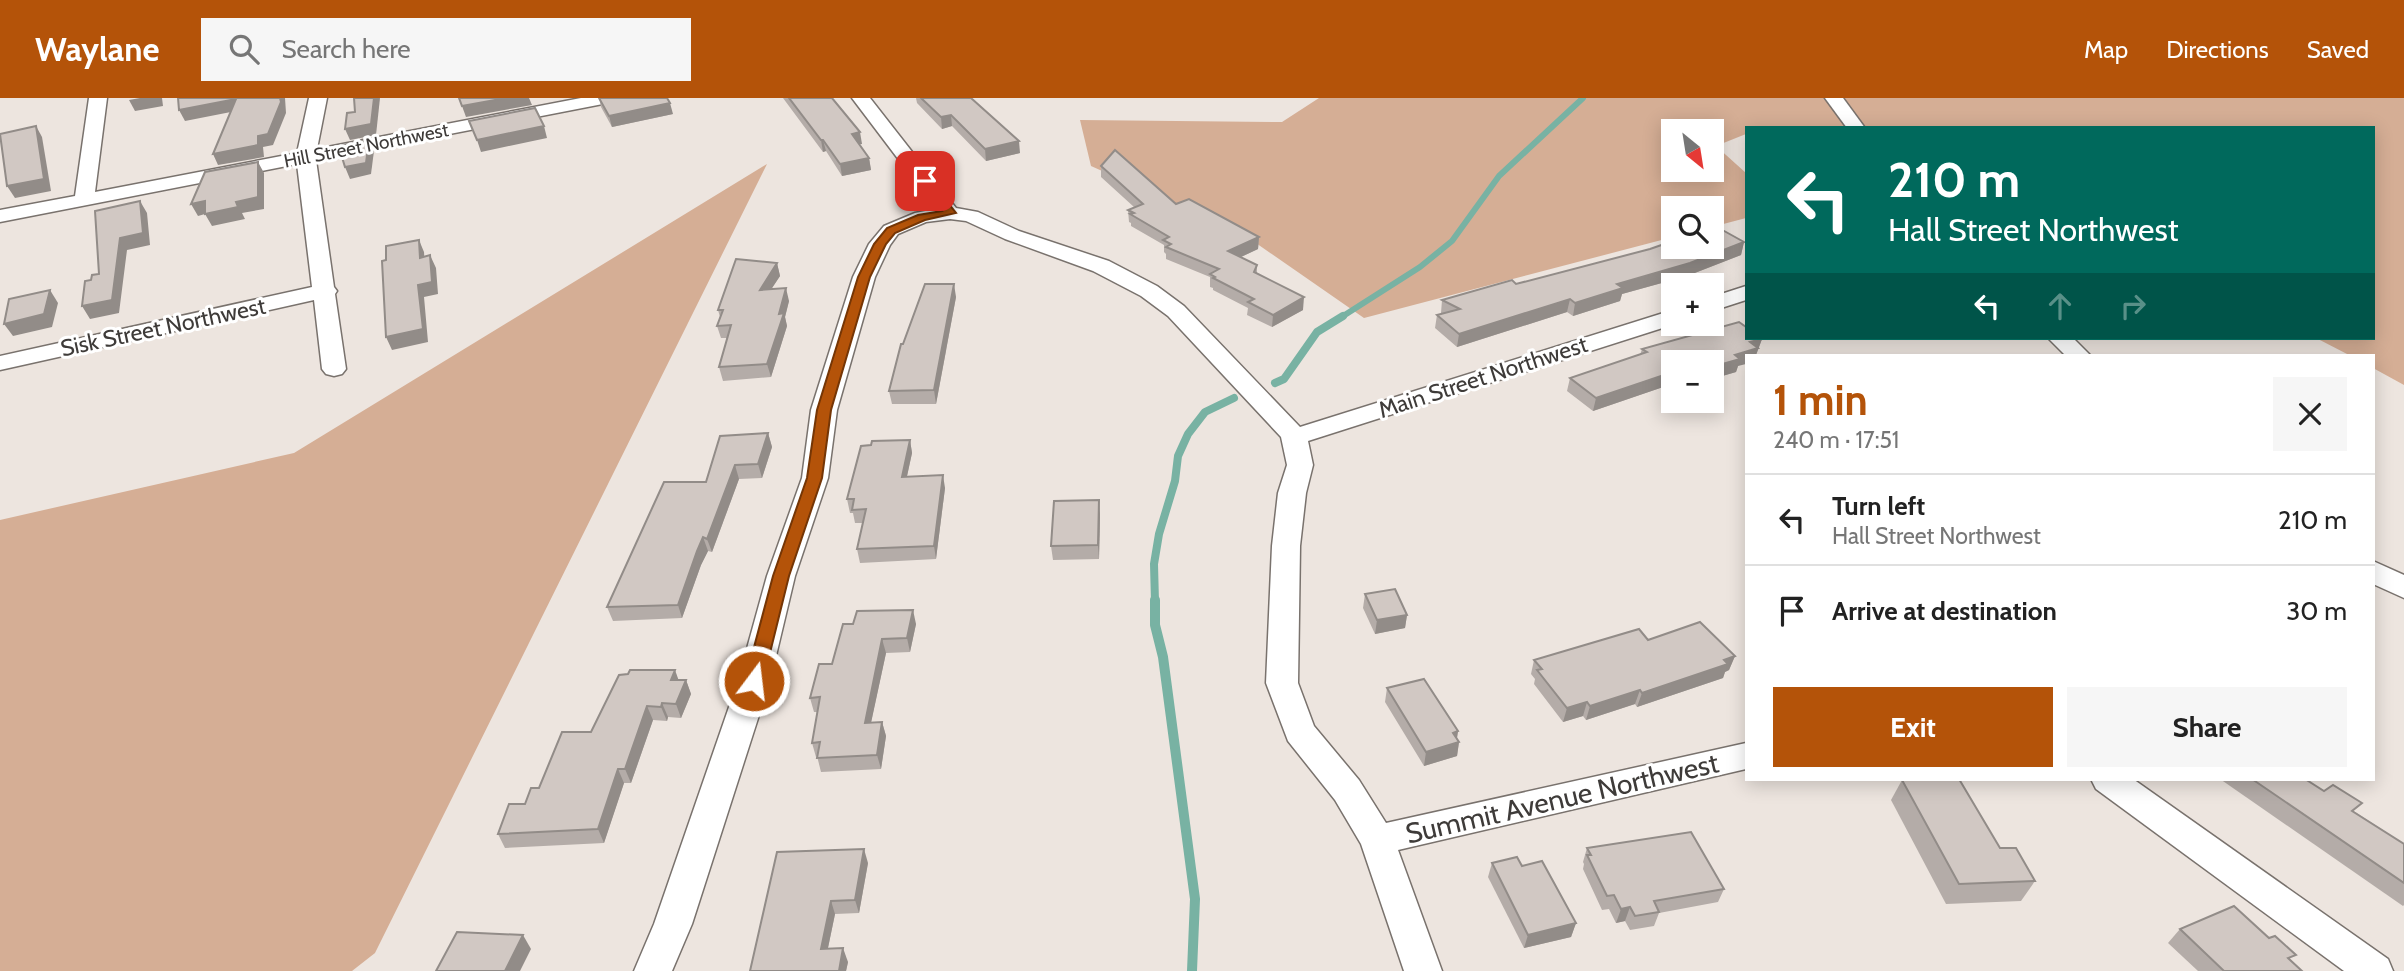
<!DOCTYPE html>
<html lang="en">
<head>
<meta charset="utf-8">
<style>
	:root { --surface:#fff; --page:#f6f6f6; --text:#222; --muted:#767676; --line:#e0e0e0; --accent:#b45309 }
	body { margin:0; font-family:Cabin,sans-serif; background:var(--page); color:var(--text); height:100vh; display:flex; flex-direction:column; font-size:26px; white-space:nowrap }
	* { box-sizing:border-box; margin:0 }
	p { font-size:23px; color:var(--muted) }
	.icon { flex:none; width:38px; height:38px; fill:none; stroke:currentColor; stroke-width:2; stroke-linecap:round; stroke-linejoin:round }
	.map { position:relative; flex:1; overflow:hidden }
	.drawer { position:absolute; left:1745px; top:256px; width:630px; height:427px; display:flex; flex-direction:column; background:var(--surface); border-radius:0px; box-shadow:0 4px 18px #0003 }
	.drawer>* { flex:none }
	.banner { position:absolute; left:1745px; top:28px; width:630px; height:214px; border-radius:0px; box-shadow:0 4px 18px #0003; background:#00695c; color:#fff; overflow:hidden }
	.needle { width:46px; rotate:150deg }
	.fabs { position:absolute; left:1661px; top:21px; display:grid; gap:14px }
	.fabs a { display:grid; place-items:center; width:63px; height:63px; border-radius:0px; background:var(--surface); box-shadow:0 4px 18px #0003; font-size:35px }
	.pin { position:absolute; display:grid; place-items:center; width:60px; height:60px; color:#fff; margin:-30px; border-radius:14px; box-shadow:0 4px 10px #0006 }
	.me { position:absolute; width:77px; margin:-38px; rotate:15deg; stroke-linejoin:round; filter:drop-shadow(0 0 5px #0008) }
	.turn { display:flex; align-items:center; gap:24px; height:147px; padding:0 28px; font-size:32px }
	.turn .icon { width:91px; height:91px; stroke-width:2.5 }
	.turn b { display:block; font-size:49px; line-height:60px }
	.lanes { display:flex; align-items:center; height:66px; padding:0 28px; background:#0003; justify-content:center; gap:35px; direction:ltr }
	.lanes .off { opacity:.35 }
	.round { display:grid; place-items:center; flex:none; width:74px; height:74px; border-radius:0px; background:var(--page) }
	.summary { display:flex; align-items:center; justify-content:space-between; height:119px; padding:0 28px }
	h1 { font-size:42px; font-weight:700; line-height:52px; color:var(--accent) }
	.button { display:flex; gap:14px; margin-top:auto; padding:14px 28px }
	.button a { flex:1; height:80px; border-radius:0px; background:var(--accent); color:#fff; font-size:28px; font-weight:700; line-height:80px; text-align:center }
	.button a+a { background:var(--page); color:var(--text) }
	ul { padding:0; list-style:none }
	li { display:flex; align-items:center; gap:21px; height:91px; padding:0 28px; border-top:2px solid var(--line) }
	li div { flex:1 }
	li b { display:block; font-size:26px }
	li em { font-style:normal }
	header { display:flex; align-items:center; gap:42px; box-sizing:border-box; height:98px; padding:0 35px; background:var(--accent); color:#fff }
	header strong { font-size:33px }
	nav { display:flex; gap:38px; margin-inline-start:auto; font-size:24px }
	.search { width:490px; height:63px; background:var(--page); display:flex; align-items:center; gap:18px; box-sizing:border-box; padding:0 24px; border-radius:0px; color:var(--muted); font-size:26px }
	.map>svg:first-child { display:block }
</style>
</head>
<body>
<header>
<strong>Waylane</strong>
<div class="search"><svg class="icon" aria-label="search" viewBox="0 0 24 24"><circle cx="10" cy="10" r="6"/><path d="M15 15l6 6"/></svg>Search here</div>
<nav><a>Map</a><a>Directions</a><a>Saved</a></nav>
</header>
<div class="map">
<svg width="2404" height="873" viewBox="0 0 2404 873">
	<rect width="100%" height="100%" fill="#ede5df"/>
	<g fill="#d5ae95" fill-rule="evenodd">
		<path d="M1319,0H2404V287L2373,270V257H2349L2316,240H2373V30H1746V36L1716,48L1746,75V120L1712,129V110H1673V139L1364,220L1243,136L1091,68L1080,22L1282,24ZM1673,33H1712V72H1673Z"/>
		<polygon points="767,66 375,855 352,873 0,873 0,422 294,355"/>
	</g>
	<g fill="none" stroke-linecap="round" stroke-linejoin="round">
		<polyline stroke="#78b2a3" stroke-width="6" points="1340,220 1420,169 1452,143 1499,78 1583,0"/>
		<g stroke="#78b2a3" stroke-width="8">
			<polyline points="1275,285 1284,281 1317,234 1343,218"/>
			<polyline points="1155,504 1154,466 1159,436 1175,383 1178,358 1188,336 1205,314 1234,300"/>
		</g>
		<polyline stroke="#78b2a3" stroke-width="10" points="1155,502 1155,527 1163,559 1195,801 1192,873"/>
		<g stroke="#79726d" stroke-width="3">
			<g id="street">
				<polygon points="89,0 107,0 95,94 297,55 309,0 327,0 317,51 581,0 617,0 608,5 316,62 334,189 337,193 335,196 346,271 342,276 334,278 326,276 322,271 314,202 0,272 0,258 312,189 297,66 0,124 0,112 75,98"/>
				<polygon points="852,0 870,0 956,110 978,114 1019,133 1109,163 1157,188 1184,208 1300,329 1673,212 1675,226 1308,343 1313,367 1306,395 1300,448 1298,585 1314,628 1359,682 1386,725 1746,645 1746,671 1398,752 1442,873 1404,873 1361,746 1335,702 1288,643 1266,585 1272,448 1278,395 1287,367 1281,339 1168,218 1141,198 1093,173 1005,141 966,123 950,121 926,124 898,136 890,147 875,179 837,312 828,380 795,478 770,583 692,826 672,873 634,873 654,826 738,583 767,478 802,380 811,312 853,179 869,146 884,128 915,115 936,111"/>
				<polygon points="1825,0 1843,0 1865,30 1847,30"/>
				<polygon points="1746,188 1746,202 1712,213 1712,199"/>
				<polygon points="2048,240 2073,240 2090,257 2065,257"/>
				<polygon points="2373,463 2404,477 2404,500 2373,486"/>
				<polygon points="2091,681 2133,681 2388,861 2393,873 2344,873 2096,691"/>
			</g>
		</g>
		<use href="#street" fill="#fff" fill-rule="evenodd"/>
	</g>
	<g fill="#b4aca8">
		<polygon points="599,0 673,16 612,29 601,9"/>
		<polygon points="783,0 832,0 862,46 859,46 869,60 871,72 842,78 826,53 823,54"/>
		<polygon points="916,0 971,0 1020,55 986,63 952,28 942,31 917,5"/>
		<polygon points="1101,68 1176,106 1259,139 1258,151 1241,159 1257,167 1257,175 1303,212 1272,229 1247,217 1248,210 1213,192 1213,190 1210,189 1210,179 1166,161 1166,156 1164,154 1164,147 1131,128 1131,125 1129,124 1128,112 1134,109 1101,79"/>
		<polygon points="1744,144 1741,157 1687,178 1622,196 1620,203 1573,218 1567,214 1457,249 1435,230 1437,217 1442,216 1441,215 1442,202 1516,186"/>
		<polygon points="777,165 780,178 771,191 789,203 785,219 787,228 771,279 723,283 719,269 727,240 721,240 717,228 720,219 718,212"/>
		<polygon points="956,199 936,306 892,306 889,293 903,246"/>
		<polygon points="1762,241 1756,257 1746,257 1738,268 1736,274 1712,281 1712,264 1673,264 1673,290 1669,287 1593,313 1567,293 1570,280 1640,257 1642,251"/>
		<polygon points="768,335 772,349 762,380 739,381 712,454 708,453 701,467 682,520 613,523 607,509 706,384"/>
		<polygon points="910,342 912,355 907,378 945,390 936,461 860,465 857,451 863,425 855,425 853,415 850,415 847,401 871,347"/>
		<polygon points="1100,416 1099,461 1053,462 1051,448"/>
		<polygon points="1365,496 1407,517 1405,530 1375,536 1363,510"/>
		<polygon points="843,526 916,526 910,554 886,555 871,624 882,624 886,638 881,671 821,674 817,658 816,659 812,645 818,614 814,614 810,600 832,566"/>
		<polygon points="1648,542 1735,558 1729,572 1725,574 1723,580 1637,609 1635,606 1586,622 1583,618 1563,624 1534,586 1535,581 1531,576 1534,562"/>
		<polygon points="679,582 686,582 691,596 681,620 668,619 667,623 653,622 631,685 624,685 604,745 505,750 498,736 539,690"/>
		<polygon points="1387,590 1458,633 1457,641 1459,644 1457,658 1424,668 1385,604"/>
		<polygon points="2220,681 2305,681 2404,746 2404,807 2403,808"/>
		<polygon points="1902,682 2000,750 2035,783 2021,803 1946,806 1891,702"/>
		<polygon points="1587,750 1724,791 1718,804 1659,815 1654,828 1630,832 1625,823 1616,825 1609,811 1602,812 1583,771 1584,766 1583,764"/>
		<polygon points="868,765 859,815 835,816 828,850 848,864 846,873 750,873"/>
		<polygon points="1492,765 1522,768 1576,825 1571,839 1524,850 1488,779"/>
		<polygon points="2180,831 2290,863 2302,873 2198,873 2168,845"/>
	</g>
	<g fill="#928c88">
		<polygon points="140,0 162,0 163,8 135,13 129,2"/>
		<polygon points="280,0 285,0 286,15 273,47 263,49 264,59 218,67 213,56"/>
		<polygon points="374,0 380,0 376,37 350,42 345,31"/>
		<polygon points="506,0 529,0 532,7 466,19 462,8"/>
		<polygon points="236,1 241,12 185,23 179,12"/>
		<polygon points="670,5 673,16 612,29 609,18"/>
		<polygon points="951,17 952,28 942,31 941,19"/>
		<polygon points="36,28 42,39 51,93 15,100 7,88"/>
		<polygon points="544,28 547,40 481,54 477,42"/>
		<polygon points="860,34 862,46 854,47 852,36"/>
		<polygon points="369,42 374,53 371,76 350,81 345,69"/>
		<polygon points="821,42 823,42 826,53 823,54"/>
		<polygon points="1019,43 1020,55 986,63 985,51"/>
		<polygon points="869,60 871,72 842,78 840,66"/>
		<polygon points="258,64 264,75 264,111 242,115 245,121 212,128 205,116 198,118 191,106 205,103 236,104"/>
		<polygon points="140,103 147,115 150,147 127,152 119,215 90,221 82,208"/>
		<polygon points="1259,139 1258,151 1228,165 1228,153"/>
		<polygon points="419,142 424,154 425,172 420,160"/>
		<polygon points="1744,144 1741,157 1687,178 1622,196 1620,203 1573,218 1575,205 1617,186"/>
		<polygon points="430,157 436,170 438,196 424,199 428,244 392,252 386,239 418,187"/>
		<polygon points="777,165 780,178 763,204 760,192"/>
		<polygon points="954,186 956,199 936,306 934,292"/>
		<polygon points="786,190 789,203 785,219 787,228 771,279 767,266 779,216"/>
		<polygon points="50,192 58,205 52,229 13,238 4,226"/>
		<polygon points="1304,199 1303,212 1272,229 1273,217"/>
		<polygon points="1570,201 1567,214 1457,249 1459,236"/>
		<polygon points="1762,241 1756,257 1746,257 1746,266 1738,268 1736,274 1712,281 1712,269 1735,257 1750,244"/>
		<polygon points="1673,274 1669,287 1593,313 1596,300"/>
		<polygon points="768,335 772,349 762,380 758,366"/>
		<polygon points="910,342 912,355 904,392 902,379"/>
		<polygon points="735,367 739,381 712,454 707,441"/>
		<polygon points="943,377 945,390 936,461 934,448"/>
		<polygon points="1099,402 1100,416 1099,461 1098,447"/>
		<polygon points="703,439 708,453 701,467 682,520 678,507 697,453"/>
		<polygon points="913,512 916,526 910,554 907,540"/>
		<polygon points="1407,517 1405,530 1375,536 1377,522"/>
		<polygon points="882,541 886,555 868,639 865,625"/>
		<polygon points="1735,558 1729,572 1725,574 1723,580 1637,609 1642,595"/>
		<polygon points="675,572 680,586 671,582"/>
		<polygon points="686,582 691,596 681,620 676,606"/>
		<polygon points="1640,592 1635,606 1586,622 1590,608"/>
		<polygon points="1587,604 1583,618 1563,624 1567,610"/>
		<polygon points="662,605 668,619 667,623 661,609"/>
		<polygon points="647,608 653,622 631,685 625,671"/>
		<polygon points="882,624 886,638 881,671 877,657"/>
		<polygon points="1458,633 1456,645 1459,644 1457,658 1424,668 1426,654 1453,635"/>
		<polygon points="618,671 624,685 604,745 598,731"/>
		<polygon points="864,751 868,765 859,815 855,802"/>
		<polygon points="831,803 835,816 825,864 821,851"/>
		<polygon points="1630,809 1625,823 1616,825 1621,811"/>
		<polygon points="1576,825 1571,839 1524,850 1528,837"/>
		<polygon points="523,837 531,851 520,873 505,873"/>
		<polygon points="843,850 848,864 846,873 839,873"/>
	</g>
	<g fill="#d1c8c3" stroke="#928c88" stroke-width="2">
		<polygon points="178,0 280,0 281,4 268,36 258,38 258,47 213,56 236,1 179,12"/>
		<polygon points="354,0 374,0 371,26 345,31 347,15 355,14"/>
		<polygon points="459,0 506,0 462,8"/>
		<polygon points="599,0 667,0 670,5 609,18"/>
		<polygon points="789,0 832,0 860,34 852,36 869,60 840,66 823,42 821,42"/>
		<polygon points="921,0 971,0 1019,43 985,51 951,17 941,19"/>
		<polygon points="535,10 544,28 477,42 469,23"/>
		<polygon points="36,28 44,81 7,88 0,36"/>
		<polygon points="369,42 366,65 345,69 341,56 342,47"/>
		<polygon points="1115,52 1176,106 1189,101 1259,139 1228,153 1257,167 1254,174 1304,199 1273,217 1248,204 1254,201 1213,180 1215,179 1210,176 1219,171 1166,149 1171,146 1163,142 1169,139 1130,116 1134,115 1128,112 1143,106 1101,68"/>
		<polygon points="258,64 258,99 236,104 238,109 205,116 205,103 191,106 205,74"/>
		<polygon points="140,103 143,135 120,140 112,202 82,208 85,183 91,182 92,177 99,176 95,113"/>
		<polygon points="1717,129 1744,144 1690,165 1617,186 1623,190 1575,205 1570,201 1459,236 1437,217 1460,211 1442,202 1512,182 1516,186 1650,151 1673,143 1673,149 1712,149 1712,131"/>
		<polygon points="419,142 420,160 430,157 432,184 418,187 423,231 386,239 382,163 386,162 386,148"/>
		<polygon points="736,161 777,165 760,192 786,190 779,216 784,215 767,266 719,269 731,227 717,228 723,212 718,212"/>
		<polygon points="925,186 954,186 934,292 889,293 901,246 903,246"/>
		<polygon points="50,192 44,216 4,226 9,201"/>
		<polygon points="1739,224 1746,229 1746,240 1762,241 1750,244 1758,250 1735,257 1740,261 1712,269 1712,264 1673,264 1673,274 1596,300 1570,280 1647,254 1642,251"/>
		<polygon points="768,335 758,366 735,367 707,441 703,439 697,453 678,507 607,509 664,384 706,384 720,338"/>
		<polygon points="910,342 902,379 943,377 934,448 857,451 866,411 852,412 854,401 847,401 861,348 871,347 872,343"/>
		<polygon points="1099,402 1098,447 1051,448 1054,403"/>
		<polygon points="1395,491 1407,517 1377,522 1365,496"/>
		<polygon points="913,512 907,540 882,541 865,625 882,624 877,657 817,660 820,644 812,645 820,599 810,600 819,566 832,566 843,526 853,526 857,513"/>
		<polygon points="1700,524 1735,558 1724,562 1728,566 1642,595 1640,592 1590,608 1587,604 1567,610 1537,572 1542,571 1534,562 1639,531 1648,542"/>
		<polygon points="630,572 675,572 671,582 686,582 676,606 662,605 661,609 647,608 625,671 618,671 598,731 498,736 509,706 525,706 531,690 539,690 562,634 591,634 619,577 628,576"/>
		<polygon points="1424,581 1458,633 1453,635 1459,644 1426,654 1387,590"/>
		<polygon points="1932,681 1959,681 2000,750 2016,750 2035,783 1959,786 1902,682"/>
		<polygon points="2252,681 2305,681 2324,693 2333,687 2362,705 2352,713 2404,746 2404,785"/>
		<polygon points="1691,734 1724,791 1654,803 1659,814 1635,818 1630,809 1621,811 1614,797 1607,798 1587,757 1591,757 1587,750"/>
		<polygon points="864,751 855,802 831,803 821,851 843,850 839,873 750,873 777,754"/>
		<polygon points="1517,759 1522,768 1542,763 1576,825 1528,837 1492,765"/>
		<polygon points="2234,808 2269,840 2275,838 2296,857 2288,860 2302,873 2224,873 2180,831"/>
		<polygon points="457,834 523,837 505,873 436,873"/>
	</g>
	<polygon fill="#b45309" stroke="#753606" stroke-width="2" points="921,81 929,81 956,115 925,122 895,135 886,146 870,179 831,312 822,380 789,478 763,583 760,588 747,588 745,583 773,478 807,380 817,312 858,179 874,146 887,130 918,117 942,113 920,83"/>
	<g text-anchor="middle" stroke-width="6" stroke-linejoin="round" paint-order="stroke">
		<g font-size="19" fill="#3e3b39" stroke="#fff">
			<text transform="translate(366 47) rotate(-11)" y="7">Hill Street Northwest</text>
		</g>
		<g font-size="23" fill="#3e3b39" stroke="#fff">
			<text transform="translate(163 229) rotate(-12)" y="8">Sisk Street Northwest</text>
			<text transform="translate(1483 279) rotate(-18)" y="8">Main Street Northwest</text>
		</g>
		<g font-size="28" fill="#3e3b39" stroke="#fff">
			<text transform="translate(1562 700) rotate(-13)" y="10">Summit Avenue Northwest</text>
		</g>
	</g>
</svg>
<div class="fabs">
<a><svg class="needle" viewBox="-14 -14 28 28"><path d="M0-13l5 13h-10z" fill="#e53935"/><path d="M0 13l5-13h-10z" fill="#767676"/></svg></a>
<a><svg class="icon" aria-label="search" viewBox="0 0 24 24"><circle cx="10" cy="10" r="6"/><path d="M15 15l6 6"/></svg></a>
<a>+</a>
<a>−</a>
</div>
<div class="pin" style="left:925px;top:83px;background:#d93025"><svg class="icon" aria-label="arrive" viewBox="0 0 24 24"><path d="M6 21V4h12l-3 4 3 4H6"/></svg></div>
<svg class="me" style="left:754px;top:583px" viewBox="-20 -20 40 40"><circle r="17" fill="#b45309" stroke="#fff" stroke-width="3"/><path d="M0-11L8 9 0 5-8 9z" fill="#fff"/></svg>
<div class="banner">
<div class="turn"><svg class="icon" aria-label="left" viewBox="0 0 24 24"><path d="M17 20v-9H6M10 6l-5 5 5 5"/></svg><div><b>210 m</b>Hall Street Northwest</div></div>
<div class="lanes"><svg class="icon" aria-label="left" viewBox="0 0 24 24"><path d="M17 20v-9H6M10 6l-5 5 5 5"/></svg><svg class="icon off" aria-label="ahead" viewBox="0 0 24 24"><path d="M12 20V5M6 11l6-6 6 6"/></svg><svg class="icon off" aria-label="right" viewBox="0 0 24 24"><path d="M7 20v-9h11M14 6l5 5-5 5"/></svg></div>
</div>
<section class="drawer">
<div class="summary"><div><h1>1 min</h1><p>240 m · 17:51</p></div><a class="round"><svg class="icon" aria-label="close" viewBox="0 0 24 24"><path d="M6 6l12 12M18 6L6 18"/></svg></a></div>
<ul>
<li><svg class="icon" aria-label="left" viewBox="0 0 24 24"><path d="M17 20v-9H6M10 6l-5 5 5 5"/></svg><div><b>Turn left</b><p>Hall Street Northwest</p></div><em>210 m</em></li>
<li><svg class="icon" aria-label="arrive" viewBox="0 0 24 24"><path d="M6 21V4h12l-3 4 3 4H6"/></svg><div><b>Arrive at destination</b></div><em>30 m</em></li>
</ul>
<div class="button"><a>Exit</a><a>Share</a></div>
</section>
</div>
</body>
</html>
